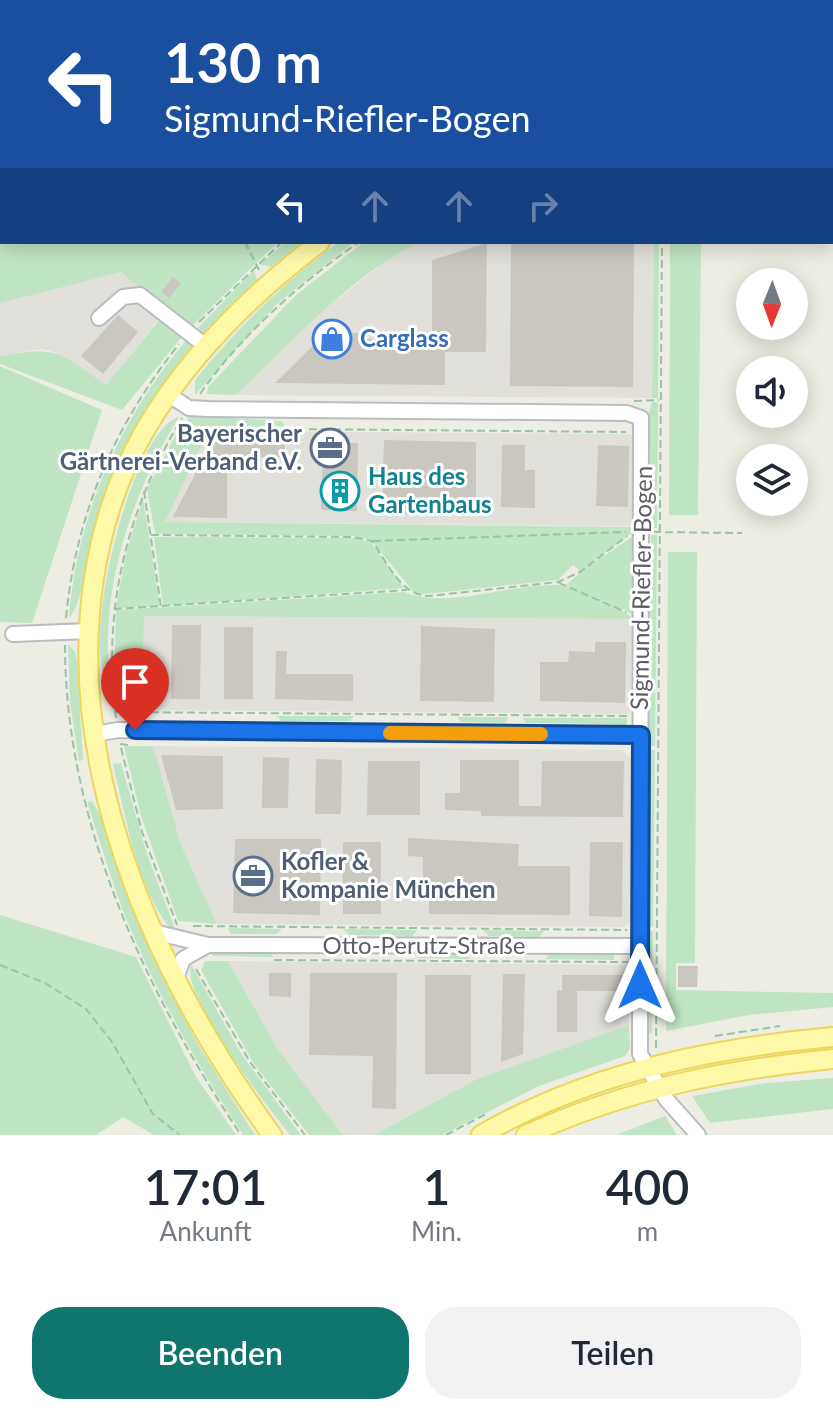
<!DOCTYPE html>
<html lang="de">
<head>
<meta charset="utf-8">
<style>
	:root { --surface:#fff; --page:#f2f2f3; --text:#1f2937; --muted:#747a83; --accent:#0f766e }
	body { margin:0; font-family:Lato,sans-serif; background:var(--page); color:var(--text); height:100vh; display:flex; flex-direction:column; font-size:30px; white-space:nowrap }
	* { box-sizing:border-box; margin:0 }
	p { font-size:26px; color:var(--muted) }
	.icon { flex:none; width:44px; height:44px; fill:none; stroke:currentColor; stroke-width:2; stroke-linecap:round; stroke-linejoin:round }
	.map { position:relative; height:1135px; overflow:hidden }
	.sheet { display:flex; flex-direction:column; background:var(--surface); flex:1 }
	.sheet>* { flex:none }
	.hud { position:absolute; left:0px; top:0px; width:834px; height:244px; box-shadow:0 4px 20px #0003; background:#1a4fa0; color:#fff; overflow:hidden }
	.needle { width:52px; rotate:181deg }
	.controls { position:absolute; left:736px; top:268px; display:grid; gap:16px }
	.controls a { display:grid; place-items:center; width:72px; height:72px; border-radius:50%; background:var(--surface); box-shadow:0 4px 20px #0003; font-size:40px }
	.pin { position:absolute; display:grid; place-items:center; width:68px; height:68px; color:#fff; margin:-82px -34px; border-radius:50% 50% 50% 0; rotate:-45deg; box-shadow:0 0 8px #0007 }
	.pin .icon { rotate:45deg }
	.me { position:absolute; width:88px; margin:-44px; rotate:0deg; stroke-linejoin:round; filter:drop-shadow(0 0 6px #0008) }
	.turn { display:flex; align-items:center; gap:28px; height:168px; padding:0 32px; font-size:36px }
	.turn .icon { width:104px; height:104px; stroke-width:2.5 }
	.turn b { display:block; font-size:56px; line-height:68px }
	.lanes { display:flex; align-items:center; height:76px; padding:0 32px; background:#0003; justify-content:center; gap:40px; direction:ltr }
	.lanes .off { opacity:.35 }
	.eta { display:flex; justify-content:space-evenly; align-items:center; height:136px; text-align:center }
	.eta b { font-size:48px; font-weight:600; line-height:56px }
	.button { display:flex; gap:16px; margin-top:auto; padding:16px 32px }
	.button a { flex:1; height:92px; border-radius:32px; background:var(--accent); color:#fff; font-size:32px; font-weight:600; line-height:92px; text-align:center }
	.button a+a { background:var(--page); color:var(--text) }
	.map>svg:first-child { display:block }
</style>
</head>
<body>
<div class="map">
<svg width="833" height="1135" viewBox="0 0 833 1135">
	<rect width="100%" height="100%" fill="#eeede3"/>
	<g fill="#e2e0db">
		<polygon points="418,242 654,242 652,398 236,395 313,318 394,255"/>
		<polygon points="121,271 189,329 161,317 106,385 54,352 42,349 0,356 0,303"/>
		<polygon points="208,431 630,434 634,437 635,526 164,522"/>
		<polygon points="143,616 634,619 632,709 629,714 147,710 142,680"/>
		<polygon points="153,746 622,750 632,760 631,922 623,927 217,924 181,845"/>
		<polygon points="228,961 623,965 631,975 629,1025 477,1079 374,1135 343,1135 277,1048"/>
	</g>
	<g fill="#c0e5c4">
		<polygon points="0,0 833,0 833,52 832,2 2,2 2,242 278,242 189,329 121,272 0,303"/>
		<polygon points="286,242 301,242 271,267 260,264"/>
		<path d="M339,242H354L276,305L195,395V380C237,328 285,281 339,242Z"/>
		<path d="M364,242H418C347,280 293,340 236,395L207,394L208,387L296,295Z"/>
		<polygon points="654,242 659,242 658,398 652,398"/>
		<polygon points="670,242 701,242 698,515 669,515"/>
		<polygon points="254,270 257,280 201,336 194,332"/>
		<path d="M162,317L185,333L122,410L0,364V356C60,346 58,352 106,385Z"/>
		<path d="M189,337L194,346C153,393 121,447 101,506C92,533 85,602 69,618C77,513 121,417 189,337Z"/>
		<polygon points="0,366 102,410 32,623 0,622"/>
		<polygon points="652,402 658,402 657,528 651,528 649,412"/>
		<polygon points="188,416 282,421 285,427 187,426"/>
		<path d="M179,417C131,495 101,585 109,678H106C82,638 132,429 179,417Z"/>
		<path d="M178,431H208L165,522L635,527L634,531L581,571L635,535L634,615L616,606L634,619L144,616L142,680L147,710L120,709L114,674L116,610L404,592C450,610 509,583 557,585C576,585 597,600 615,605L566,585L581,572L573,565L558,580L416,595L371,540L353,536L155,534L147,489Z"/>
		<polygon points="143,499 160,606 116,608 126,553"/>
		<polygon points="651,535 657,535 655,746 649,746"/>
		<polygon points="154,537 353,538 371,542 404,588 163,606"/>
		<polygon points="668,552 697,552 695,963 676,963 676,990 833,993 833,1007 749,1015 666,1031"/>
		<polygon points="68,644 75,652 77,662 83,760 79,761 70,702"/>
		<polygon points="277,716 354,716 350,721 281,721"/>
		<polygon points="457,717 508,717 505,723 461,722"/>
		<polygon points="523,718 627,718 627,725 616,729 612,724 526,723"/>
		<polygon points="124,746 153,746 181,845 217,924 178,921 141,816"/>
		<polygon points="649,750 655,750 653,927 648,927"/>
		<path d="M121,763L146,851L177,934C140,903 124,810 113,764Z"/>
		<path d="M92,801L102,818L125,889L162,976L199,1046L255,1135H243C198,1066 157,995 126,918C111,880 100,841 87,802Z"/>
		<polygon points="0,915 136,957 196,1077 236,1135 154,1135 123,1117 96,1135 0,1135"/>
		<polygon points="228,928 282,929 276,934 231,934"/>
		<polygon points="343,929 417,930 412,936 349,935"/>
		<polygon points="483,930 544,931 539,937 489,936"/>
		<polygon points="648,931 653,931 652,1033 647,1033"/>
		<polygon points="271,951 273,957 212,956 213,952"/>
		<polygon points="423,953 465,953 470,959 417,958"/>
		<polygon points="550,954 614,954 614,960 545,959"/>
		<polygon points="205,961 228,961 277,1048 343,1135 309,1135 254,1064 201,970"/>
		<path d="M191,964L242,1055L301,1135H290C268,1107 180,995 191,964Z"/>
		<polygon points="629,1025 630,1048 625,1056 539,1086 442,1135 374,1135 477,1079"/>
		<polygon points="833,1078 833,1109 710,1123 692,1096 766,1083"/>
		<polygon points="665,1116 677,1135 616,1135"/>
	</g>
	<g fill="#cac7c1">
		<polygon points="511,242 634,242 633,387 510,386"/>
		<polygon points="487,243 486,352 445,352 445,385 275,383 326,333 359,333 359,339 432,339 432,260"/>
		<polygon points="173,277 181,283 169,298 161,292"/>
		<polygon points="118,315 138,332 103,374 81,356"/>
		<polygon points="384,440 476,442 476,503 420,504 420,515 382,514"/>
		<polygon points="213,442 285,442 285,457 227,457 227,518 173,517 204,457 214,457"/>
		<polygon points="323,442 358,443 357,511 321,510"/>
		<polygon points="502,445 525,445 525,470 535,470 535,508 501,507"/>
		<polygon points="598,445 629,446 628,507 596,506"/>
		<polygon points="172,625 201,625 200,699 171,699"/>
		<polygon points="421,626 495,629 494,702 420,701"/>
		<rect x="224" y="627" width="29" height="72"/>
		<polygon points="595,642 626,642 625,703 540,701 540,662 568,662 569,651 595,652"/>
		<polygon points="276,651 287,651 286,674 353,674 353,701 275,699"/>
		<polygon points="161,755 223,756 223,809 176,810"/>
		<polygon points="263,757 289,758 288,808 262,808"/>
		<polygon points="316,759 342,760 341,814 315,814"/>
		<polygon points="460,760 519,760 519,806 541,806 542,761 624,761 623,817 481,816 481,811 445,810 445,793 460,793"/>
		<polygon points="368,761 420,761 420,815 367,815"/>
		<polygon points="408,838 519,844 518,866 570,866 570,915 429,914 429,899 423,899 423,857 408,856"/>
		<polygon points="235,839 321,839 320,915 233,913"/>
		<rect x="343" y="842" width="38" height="72"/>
		<polygon points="590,842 623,842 622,917 589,916"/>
		<polygon points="678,966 698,966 697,987 678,987"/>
		<polygon points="269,973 291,973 291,997 269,996"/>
		<polygon points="310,973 397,973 396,1109 372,1108 373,1056 309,1055"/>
		<polygon points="503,974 525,974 523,1054 501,1062"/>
		<rect x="425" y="975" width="46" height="99"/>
		<polygon points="562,975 623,975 623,991 577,991 577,1032 557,1032 557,990 562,991"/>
	</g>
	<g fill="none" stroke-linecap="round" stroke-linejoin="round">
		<g stroke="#bbbcc2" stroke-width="18">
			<g id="minor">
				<polyline points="99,318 123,297 140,295 207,347"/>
				<polyline points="169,395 189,408 208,409 627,413 641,418 640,1054 666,1099 698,1135"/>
				<polyline points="13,634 89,631"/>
				<polyline points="95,734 118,730 641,735"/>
				<polyline points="154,932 208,945 640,946"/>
				<polyline points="176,978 183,959 208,945"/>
			</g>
		</g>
		<g stroke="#eed55c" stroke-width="22">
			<g id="major">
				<polyline points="832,79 833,78"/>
				<path d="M272,1135C144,959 40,722 112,503C147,397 233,308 320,242"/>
				<path d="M481,1135C589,1073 710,1048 833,1037"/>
				<path d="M526,1135C628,1089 723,1070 833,1059"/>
			</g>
		</g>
		<g stroke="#98c4aa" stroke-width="2" stroke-dasharray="8 4" stroke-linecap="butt">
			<polyline points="143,0 144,2"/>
			<polyline points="478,0 480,2"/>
			<polyline points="28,2 33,0"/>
			<polyline points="200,2 204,0"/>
			<polyline points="815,2 815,0"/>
			<polyline points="0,14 2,13"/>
			<polyline points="0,38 2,39"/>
			<polyline points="832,55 833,55"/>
			<polyline points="832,104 833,104"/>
			<polyline points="0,234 2,234"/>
			<polyline points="245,242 259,270"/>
			<polyline points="199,322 282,242"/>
			<path d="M200,394C242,334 299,284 359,242"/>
			<polyline points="634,401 659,400"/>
			<polyline points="177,428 626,432"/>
			<polyline points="144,491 161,607"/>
			<polyline points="653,532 742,533"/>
			<path d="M151,535L353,537L372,541C387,562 401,596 429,596L558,582L580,572L627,536"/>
			<polyline points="373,541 626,532"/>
			<polyline points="559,583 626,612"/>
			<polyline points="114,609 407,590"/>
			<path d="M66,618C76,514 114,426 179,344"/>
			<path d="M65,645C65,821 145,991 241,1135"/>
			<polyline points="115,712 628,716"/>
			<path d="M116,718C102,610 126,511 182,418"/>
			<polyline points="128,745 120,744 142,832 177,925"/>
			<polyline points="193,926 627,930"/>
			<polyline points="274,960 628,962"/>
			<polyline points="0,965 45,983 86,1009 112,1042 153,1114 180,1135"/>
			<polyline points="196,969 250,1062 305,1135"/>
			<polyline points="715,1036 780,1026"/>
			<polyline points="656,1048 662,242"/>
			<polyline points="446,1135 486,1114"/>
		</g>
		<use href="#minor" stroke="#fff" stroke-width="14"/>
		<use href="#major" stroke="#fdf9a9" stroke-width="18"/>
	</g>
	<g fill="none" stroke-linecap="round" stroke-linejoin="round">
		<g stroke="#114b97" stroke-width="20">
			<polyline id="route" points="135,730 641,735 640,985"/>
		</g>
		<use href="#route" stroke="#1a73e8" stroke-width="14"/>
		<polyline stroke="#f59e0b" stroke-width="14" points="390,733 541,734"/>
	</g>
	<defs>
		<g id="shop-ring" transform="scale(2)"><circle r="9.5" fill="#fff" stroke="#3f7fe0" stroke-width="1.5"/><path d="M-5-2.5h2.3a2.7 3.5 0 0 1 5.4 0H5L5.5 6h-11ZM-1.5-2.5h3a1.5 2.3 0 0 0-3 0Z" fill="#3f7fe0"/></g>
		<g id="office-ring" transform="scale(2)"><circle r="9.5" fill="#fff" stroke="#5c6f8a" stroke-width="1.5"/><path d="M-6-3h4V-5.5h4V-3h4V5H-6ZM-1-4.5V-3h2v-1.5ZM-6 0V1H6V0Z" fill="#5c6f8a"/></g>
		<g id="building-ring" transform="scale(2)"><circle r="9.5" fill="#fff" stroke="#0f9aa8" stroke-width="1.5"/><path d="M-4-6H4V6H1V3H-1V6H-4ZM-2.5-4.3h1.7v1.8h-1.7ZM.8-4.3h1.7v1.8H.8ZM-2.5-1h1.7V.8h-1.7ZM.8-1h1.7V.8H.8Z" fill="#0f9aa8"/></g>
	</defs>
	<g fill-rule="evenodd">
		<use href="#shop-ring" x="332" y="339"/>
		<use href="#office-ring" x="330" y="448"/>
		<use href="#building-ring" x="340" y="491"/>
		<use href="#office-ring" x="253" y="876"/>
	</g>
	<g text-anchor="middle" stroke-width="6" stroke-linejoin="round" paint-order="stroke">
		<g font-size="24" font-weight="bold" fill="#366cbe" stroke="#fff" text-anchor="start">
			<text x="360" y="347">Carglass</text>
		</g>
		<g font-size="24" font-weight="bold" fill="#4e5e75" stroke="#fff" text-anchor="end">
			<text x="302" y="442">Bayerischer<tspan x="302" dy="28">Gärtnerei-Verband e.V.</tspan></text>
			<text x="281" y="870" text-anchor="start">Kofler &amp;<tspan x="281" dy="28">Kompanie München</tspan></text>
		</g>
		<g font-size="24" font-weight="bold" fill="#0d838f" stroke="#fff" text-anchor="start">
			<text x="368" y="485">Haus des<tspan x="368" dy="28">Gartenbaus</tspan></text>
		</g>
		<g font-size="24" fill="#5c5e64" stroke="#fff">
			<text transform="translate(642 588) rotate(-89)" y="8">Sigmund-Riefler-Bogen</text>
			<text x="424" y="954">Otto-Perutz-Straße</text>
		</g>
	</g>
</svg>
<div class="controls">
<a><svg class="needle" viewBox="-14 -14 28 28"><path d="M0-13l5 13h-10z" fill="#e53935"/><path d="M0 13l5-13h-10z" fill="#747a83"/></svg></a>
<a><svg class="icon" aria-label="sound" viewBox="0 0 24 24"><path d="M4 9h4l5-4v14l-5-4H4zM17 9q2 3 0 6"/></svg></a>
<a><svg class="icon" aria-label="layers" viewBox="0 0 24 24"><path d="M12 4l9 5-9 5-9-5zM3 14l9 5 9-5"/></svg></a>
</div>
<div class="pin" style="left:135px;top:730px;background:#d93025"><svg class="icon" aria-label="arrive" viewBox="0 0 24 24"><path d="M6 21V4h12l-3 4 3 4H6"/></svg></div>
<svg class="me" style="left:640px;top:985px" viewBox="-20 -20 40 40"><path d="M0-17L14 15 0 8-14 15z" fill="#1a73e8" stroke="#fff" stroke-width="4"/></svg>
<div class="hud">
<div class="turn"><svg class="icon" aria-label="left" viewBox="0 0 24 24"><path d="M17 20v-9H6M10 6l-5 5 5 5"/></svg><div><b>130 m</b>Sigmund-Riefler-Bogen</div></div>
<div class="lanes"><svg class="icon" aria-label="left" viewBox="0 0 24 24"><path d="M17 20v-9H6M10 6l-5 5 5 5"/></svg><svg class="icon off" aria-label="ahead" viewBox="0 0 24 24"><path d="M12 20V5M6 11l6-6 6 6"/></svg><svg class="icon off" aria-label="ahead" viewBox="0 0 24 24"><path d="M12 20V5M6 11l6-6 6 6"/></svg><svg class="icon off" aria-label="right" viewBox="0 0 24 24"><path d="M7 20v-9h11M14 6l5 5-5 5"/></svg></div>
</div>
</div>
<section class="sheet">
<div class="eta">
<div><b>17:01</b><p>Ankunft</p></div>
<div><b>1</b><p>Min.</p></div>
<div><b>400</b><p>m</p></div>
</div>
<div class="button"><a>Beenden</a><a>Teilen</a></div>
</section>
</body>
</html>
